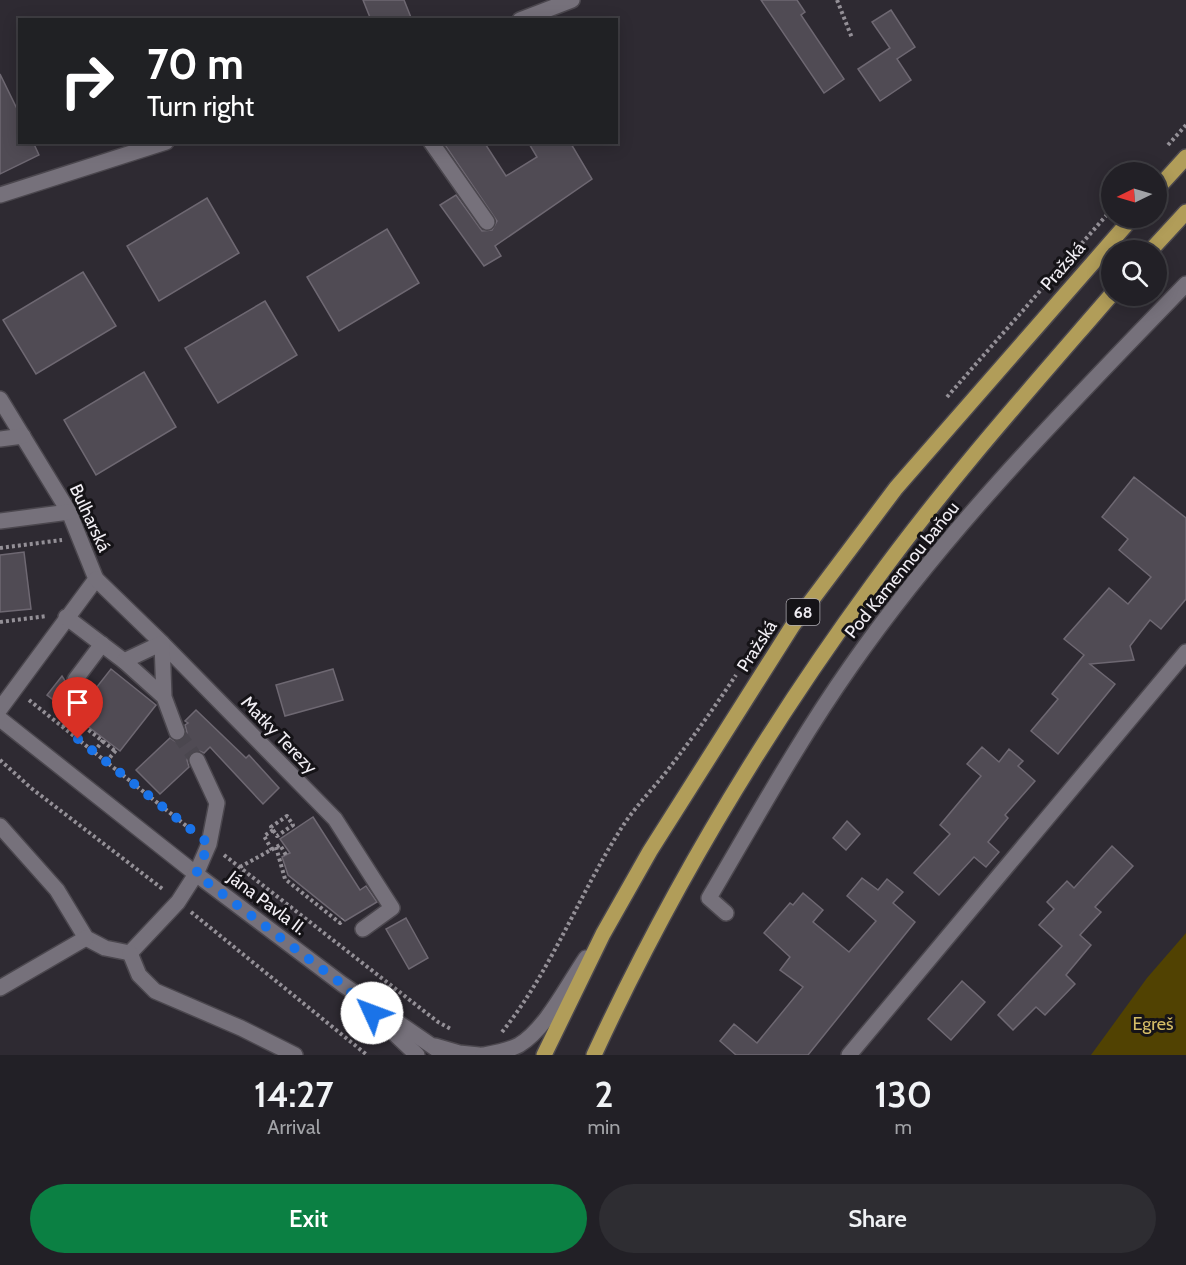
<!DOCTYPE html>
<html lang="en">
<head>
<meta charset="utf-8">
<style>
	:root { --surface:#222026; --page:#2e2d32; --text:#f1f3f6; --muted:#a2a3a7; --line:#3f3e43; --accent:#0b8043 }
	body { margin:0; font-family:Cabin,sans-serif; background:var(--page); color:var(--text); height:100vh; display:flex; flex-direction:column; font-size:22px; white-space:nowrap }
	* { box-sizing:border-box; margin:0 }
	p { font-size:20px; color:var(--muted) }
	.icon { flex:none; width:33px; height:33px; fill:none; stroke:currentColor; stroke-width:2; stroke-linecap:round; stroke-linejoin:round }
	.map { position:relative; height:1055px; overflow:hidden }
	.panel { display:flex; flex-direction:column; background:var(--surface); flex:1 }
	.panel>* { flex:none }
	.banner { position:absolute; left:18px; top:18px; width:600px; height:126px; border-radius:0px; box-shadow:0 3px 15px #0003,0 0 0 2px var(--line); background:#202124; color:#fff; overflow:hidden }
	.needle { width:39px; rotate:265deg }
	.fabs { position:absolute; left:1101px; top:162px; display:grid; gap:12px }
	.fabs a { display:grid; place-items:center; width:66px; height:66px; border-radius:50%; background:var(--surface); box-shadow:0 3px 15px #0003,0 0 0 2px var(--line); font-size:30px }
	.pin { position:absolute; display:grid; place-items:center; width:51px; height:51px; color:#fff; margin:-62px -26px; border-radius:50% 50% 50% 0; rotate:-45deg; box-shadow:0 0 6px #0007 }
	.pin .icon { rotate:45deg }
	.me { position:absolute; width:66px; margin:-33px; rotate:313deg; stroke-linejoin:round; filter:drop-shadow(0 0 4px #0008) }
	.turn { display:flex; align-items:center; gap:21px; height:126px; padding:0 30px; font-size:27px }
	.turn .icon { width:78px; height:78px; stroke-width:2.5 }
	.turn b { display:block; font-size:42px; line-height:51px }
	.eta { display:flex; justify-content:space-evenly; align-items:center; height:102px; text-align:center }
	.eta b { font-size:36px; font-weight:600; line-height:42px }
	.cta { display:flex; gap:12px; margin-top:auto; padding:12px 30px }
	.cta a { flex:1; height:69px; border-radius:36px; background:var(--accent); color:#fff; font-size:24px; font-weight:600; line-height:69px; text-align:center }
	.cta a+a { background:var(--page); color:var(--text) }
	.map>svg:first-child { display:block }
</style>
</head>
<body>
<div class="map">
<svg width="1186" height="1055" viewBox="0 0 1186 1055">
	<rect width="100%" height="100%" fill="#2e2a32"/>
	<polygon fill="#514202" points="1186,933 1186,1055 1091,1055 1147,978"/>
	<g fill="#504b54" stroke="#6e6872" stroke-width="1.5">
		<polygon points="363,0 404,0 412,20 371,20"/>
		<polygon points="761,0 797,0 805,12 801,15 844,79 824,93"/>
		<polygon points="891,10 915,47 897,59 911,80 880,101 858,69 890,48 872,22"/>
		<polygon points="0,74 20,115 20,142 33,142 39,155 0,174"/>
		<polygon points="443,142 484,142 506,176 537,157 528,142 570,142 592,179 495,246 501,256 484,266 440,205 456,195 482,231 492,230 497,221"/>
		<polygon points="207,198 239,253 159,301 127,246"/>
		<polygon points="387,229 419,283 339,331 307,277"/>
		<polygon points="83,272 116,326 36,374 3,320"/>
		<polygon points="265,301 297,355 218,403 185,348"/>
		<polygon points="144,372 176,427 96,475 64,420"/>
		<polygon points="1134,477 1186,518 1186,599 1161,629 1150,620 1130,646 1134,660 1090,664 1115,684 1058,754 1031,731 1058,699 1052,694 1084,655 1064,639 1109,588 1128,604 1151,577 1119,550 1128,539 1102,517"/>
		<polygon points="24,552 31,609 0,612 0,555"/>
		<polygon points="111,669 156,705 120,751 47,695 62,676 69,687 79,689 89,697"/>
		<polygon points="333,669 343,700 285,716 276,685"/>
		<polygon points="196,710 246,758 249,755 279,788 263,804 210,747 204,753 197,750 189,754 187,760 189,767 160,794 136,770 170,738 176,742 184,739 187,733 185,725 188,723 185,721"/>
		<polygon points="982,747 999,762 1009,749 1023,761 1018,766 1035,781 1005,815 1008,818 988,842 999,852 986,867 974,857 939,895 914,873 950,834 940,825 981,776 967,764"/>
		<polygon points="313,817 360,890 366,886 377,902 345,921 288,875 282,857 290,853 280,839"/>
		<polygon points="847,821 860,834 846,850 833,838"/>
		<polygon points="1112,846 1133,866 1095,907 1101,912 1080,935 1091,945 1066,975 1075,984 1045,1015 1036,1007 1013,1030 998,1015 1062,946 1039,925 1054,909 1047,902 1067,881 1074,888"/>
		<polygon points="862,878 878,890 887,879 903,892 893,903 915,922 808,1055 736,1055 720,1041 734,1024 757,1043 803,987 780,970 790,957 764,933 790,903 793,905 803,893 823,910 813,922 849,952 876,921 847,896"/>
		<polygon points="406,918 428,958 409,969 386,929"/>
		<polygon points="962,981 985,1002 951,1040 928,1019"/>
	</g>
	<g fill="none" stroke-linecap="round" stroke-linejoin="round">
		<polyline stroke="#4b474f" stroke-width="15" stroke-dasharray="15 8" stroke-linecap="butt" points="177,732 197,760"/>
		<g stroke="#4b474e" stroke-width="18">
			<g id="minor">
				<polyline points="520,20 572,0"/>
				<polyline points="431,142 487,222"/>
				<polyline points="0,195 166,142"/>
				<polyline points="0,399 69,512 96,579 0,709"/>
				<polyline points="0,439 23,436"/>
				<polyline points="0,521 69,512"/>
				<polyline points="96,579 162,643 335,819 392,908 363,929"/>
				<polyline points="66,617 124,661"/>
				<polyline points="75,680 102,644"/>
				<polyline points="164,697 124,661 162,643 164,697 177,732"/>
				<polyline points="0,719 196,874 342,984 445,1055"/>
				<polyline points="0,826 57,890 86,938 105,948 130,953 178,902 196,874 209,844 217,803 197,760"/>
				<path d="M726,913L709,898C755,820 799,740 851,666C948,527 1069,405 1186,284"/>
				<polyline points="130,953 139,975 155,991 241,1028 295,1055"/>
				<polyline points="0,988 86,938"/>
				<polyline points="377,1017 417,1055"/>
				<polyline points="435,1046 459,1053 479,1055"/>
				<path d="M483,1055C495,1053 508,1051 519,1045C546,1029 568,984 586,958"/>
				<polyline points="849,1055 1186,652"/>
			</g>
		</g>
		<g stroke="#4b474e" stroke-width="18">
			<g id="major">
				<polyline points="1156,190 1186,157"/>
				<polyline points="1151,250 1186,212"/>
				<polyline points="544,1055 603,934 650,851 793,625 896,488 1132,218"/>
				<path d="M594,1055C671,888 764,733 873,584C946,483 1030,389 1112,294"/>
			</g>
		</g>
		<g stroke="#949097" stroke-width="4" stroke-dasharray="3 3" stroke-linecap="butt">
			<polyline points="837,0 852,38"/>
			<polyline points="1168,145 1186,125"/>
			<polyline points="947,397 1112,209"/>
			<polyline points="0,548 62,540"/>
			<polyline points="0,622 47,616"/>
			<polyline points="29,700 194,832"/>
			<polyline points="63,727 71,716 115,751"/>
			<polyline points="94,752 104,739"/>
			<polyline points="0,760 31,788 164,890"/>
			<polyline points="106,762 117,749"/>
			<polyline points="276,847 285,879 340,923 343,919"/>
			<polyline points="272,850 264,836 273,830 271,827 287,816 293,825 277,836 273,830"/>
			<polyline points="224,855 438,1022 451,1029"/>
			<polyline points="240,867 280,845 286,855"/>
			<polyline points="191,912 367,1055"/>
			<path d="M502,1032C551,971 578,897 619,832C632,810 651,791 667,771C691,740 714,708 736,675"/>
		</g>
		<use href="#minor" stroke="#76717b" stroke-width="15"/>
		<use href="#major" stroke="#b19d59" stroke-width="15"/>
	</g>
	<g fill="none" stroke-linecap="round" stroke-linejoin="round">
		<polyline stroke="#1a73e8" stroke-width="10" stroke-dasharray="0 18" points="78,739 209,844 196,874 342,984 372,1013"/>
	</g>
	<g text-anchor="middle" stroke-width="6" stroke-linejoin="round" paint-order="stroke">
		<rect fill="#151317" stroke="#afacb2" stroke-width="1.5" x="786.5" y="599" width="33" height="26" rx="4.5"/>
		<g font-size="16" font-weight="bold" fill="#f1eef4">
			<text x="803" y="618">68</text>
		</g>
		<g font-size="18" fill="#f1eef4" stroke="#151317">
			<text transform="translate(1063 266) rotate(-49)" y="6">Pražská</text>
			<text transform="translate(90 518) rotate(65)" y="6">Bulharská</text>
			<text transform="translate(902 570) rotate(-51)" y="6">Pod Kamennou baňou</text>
			<text transform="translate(757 646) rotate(-57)" y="6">Pražská</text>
			<text transform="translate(279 735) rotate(46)" y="6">Matky Terezy</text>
			<text transform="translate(267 903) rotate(37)" y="6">Jána Pavla II.</text>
		</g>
		<g font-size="18" fill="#d5bd67" stroke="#151317">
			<text x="1153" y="1030">Egreš</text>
		</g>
	</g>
</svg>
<div class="fabs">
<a><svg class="needle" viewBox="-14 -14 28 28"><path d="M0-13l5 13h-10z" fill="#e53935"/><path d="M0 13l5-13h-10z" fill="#a2a3a7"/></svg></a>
<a><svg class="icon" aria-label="search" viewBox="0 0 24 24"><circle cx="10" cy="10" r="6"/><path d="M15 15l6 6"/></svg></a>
</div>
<div class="pin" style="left:78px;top:739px;background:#d93025"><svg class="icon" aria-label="arrive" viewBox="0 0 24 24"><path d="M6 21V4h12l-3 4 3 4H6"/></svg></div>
<svg class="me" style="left:372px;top:1013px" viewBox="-20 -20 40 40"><circle r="19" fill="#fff"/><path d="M0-13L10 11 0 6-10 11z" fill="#1a73e8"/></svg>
<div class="banner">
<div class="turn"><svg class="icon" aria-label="right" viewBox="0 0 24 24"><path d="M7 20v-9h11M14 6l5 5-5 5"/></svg><div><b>70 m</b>Turn right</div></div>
</div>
</div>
<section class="panel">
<div class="eta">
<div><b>14:27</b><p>Arrival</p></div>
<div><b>2</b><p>min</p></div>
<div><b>130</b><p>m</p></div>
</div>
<div class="cta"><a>Exit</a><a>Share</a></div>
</section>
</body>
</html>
